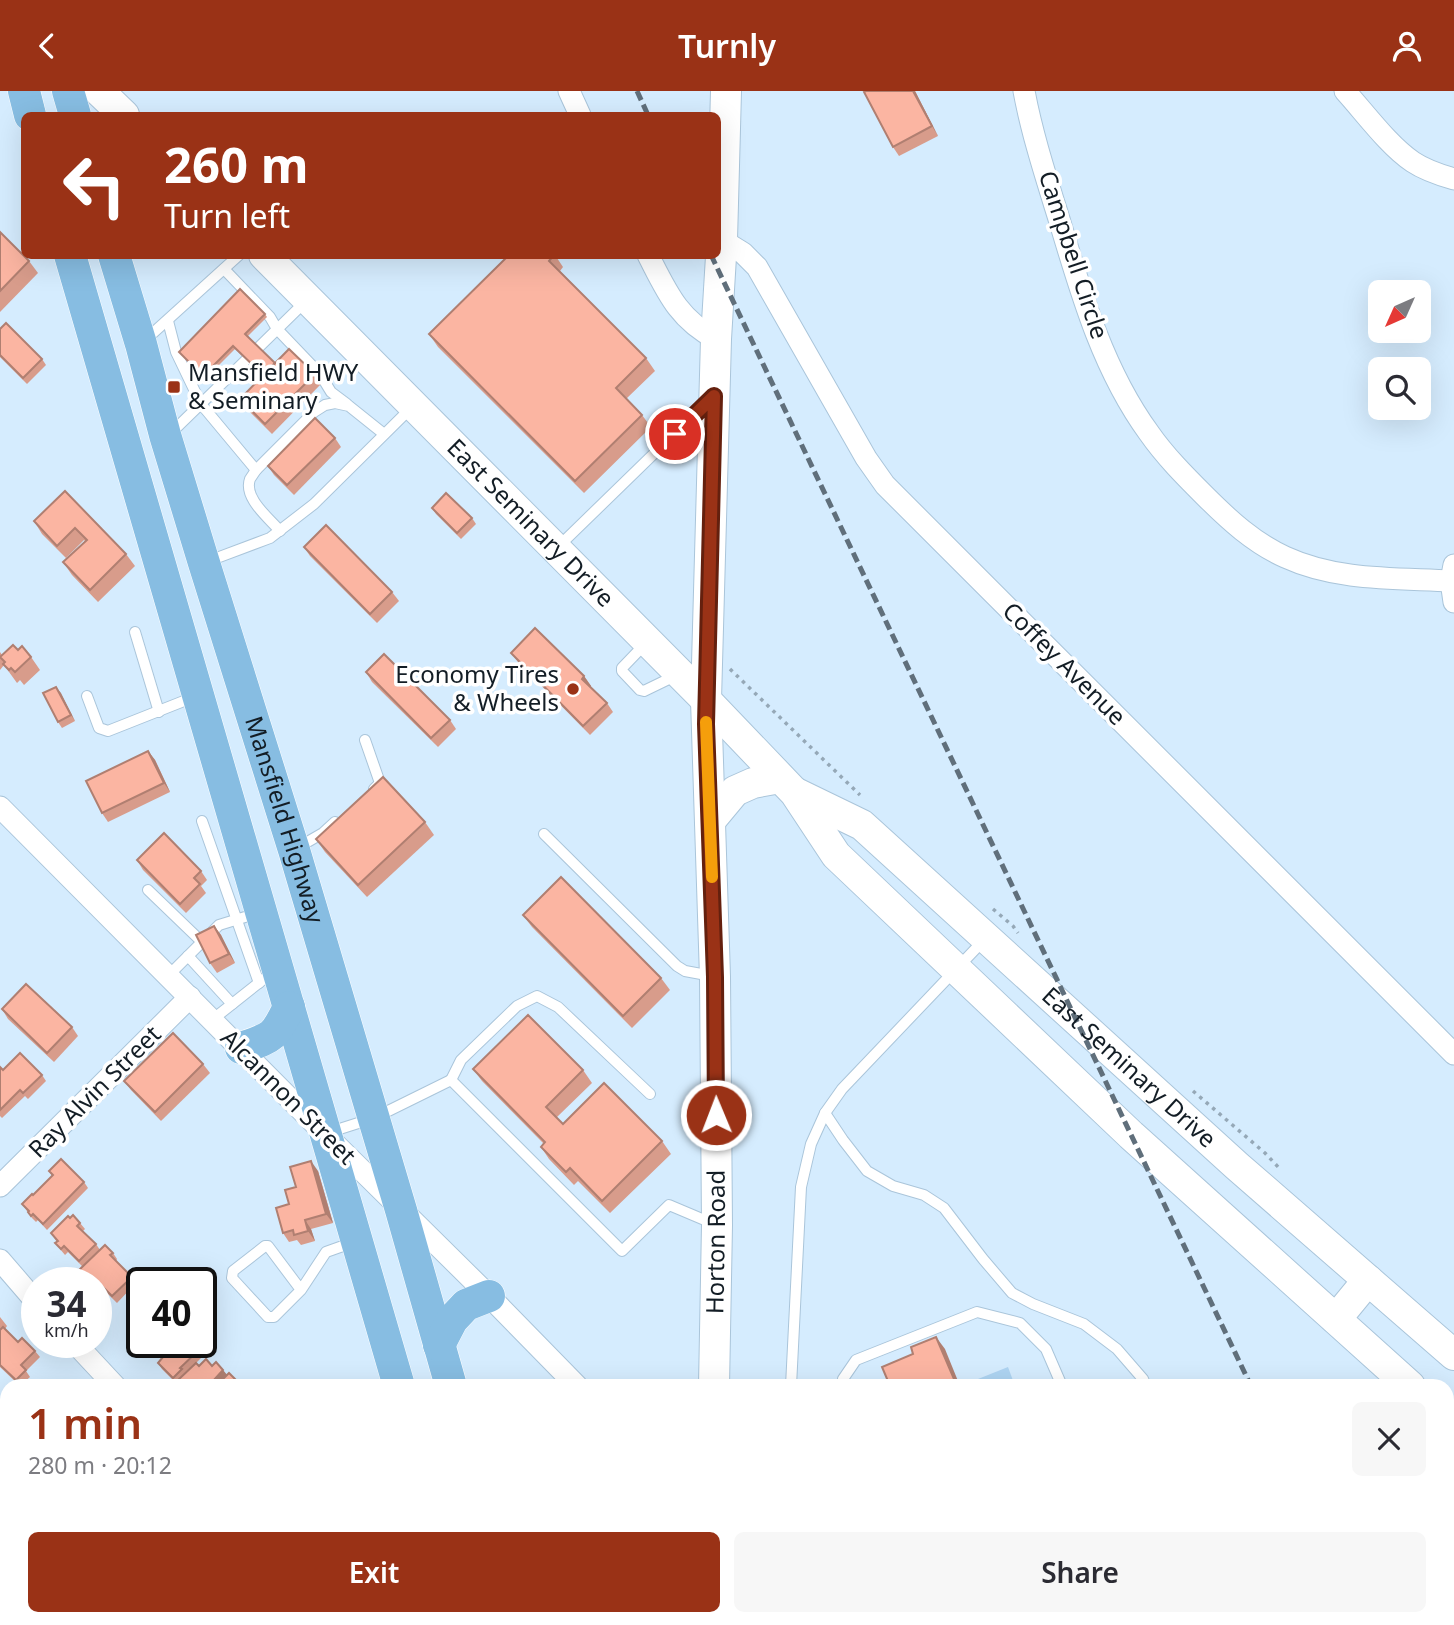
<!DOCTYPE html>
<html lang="en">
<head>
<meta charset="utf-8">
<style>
	:root { --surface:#fff; --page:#f7f7f7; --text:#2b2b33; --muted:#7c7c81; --accent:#9a3216 }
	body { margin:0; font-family:"Noto Sans",sans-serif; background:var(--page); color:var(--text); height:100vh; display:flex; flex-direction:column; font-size:26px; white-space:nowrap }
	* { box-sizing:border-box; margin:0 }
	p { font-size:23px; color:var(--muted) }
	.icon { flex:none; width:38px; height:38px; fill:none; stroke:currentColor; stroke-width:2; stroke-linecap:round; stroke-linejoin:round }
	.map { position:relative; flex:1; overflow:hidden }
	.panel { position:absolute; left:0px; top:1288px; width:1454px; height:247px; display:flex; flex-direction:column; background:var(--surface); border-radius:21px 21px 0 0; box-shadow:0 7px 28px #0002 }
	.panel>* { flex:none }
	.top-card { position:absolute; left:21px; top:21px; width:700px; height:147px; border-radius:10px; box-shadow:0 7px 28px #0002; background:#9a3216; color:#fff; overflow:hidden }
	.needle { width:46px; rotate:225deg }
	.controls { position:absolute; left:1368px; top:189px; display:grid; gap:14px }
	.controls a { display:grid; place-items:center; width:63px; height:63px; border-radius:10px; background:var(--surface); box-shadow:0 7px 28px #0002; font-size:35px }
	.speed { position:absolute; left:21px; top:1176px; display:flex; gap:14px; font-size:35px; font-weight:700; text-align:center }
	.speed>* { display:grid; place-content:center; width:91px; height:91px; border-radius:50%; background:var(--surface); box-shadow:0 7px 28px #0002; line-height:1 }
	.speed small { font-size:18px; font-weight:400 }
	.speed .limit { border:4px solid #111; border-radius:10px; background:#fff; color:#111 }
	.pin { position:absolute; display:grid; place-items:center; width:60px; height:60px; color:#fff; margin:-30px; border:4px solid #fff; border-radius:50%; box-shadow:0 2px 7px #0007 }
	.me { position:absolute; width:77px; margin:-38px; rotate:359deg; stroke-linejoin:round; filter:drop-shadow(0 0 5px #0008) }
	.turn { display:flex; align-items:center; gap:24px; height:147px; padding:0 28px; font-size:32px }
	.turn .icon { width:91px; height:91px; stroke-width:2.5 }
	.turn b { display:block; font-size:49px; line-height:60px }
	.round { display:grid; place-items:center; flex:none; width:74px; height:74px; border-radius:10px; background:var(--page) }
	.headline { display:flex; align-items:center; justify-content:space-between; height:119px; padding:0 28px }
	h1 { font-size:42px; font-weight:600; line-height:52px; color:var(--accent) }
	.action { display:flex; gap:14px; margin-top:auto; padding:14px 28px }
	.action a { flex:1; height:80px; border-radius:10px; background:var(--accent); color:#fff; font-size:28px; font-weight:600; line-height:80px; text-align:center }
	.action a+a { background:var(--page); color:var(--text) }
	header { display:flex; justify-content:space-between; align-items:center; height:91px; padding:0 28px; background:var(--accent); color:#fff; font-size:32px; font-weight:600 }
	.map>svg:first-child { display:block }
</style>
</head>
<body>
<header><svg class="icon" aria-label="back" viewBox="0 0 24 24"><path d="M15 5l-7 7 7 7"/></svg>Turnly<svg class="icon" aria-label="person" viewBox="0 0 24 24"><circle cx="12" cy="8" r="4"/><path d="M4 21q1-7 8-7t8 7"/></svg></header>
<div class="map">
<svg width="1454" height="1534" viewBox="0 0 1454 1534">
	<rect width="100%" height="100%" fill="#d5ecfe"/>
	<polygon fill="#aed4f2" points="1008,1276 1015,1295 969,1295 968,1292"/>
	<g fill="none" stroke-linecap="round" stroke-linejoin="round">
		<g stroke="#aac5da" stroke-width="12">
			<g id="lane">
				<polyline points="224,178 270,226 277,238 320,283 331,301 347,313"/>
				<polyline points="168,230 176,261 201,313 256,379"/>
				<polyline points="143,251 239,164"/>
				<polyline points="258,257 306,210"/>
				<polyline points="171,342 246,269"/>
				<path d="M280,440C269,427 243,407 250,388C252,385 254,382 256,379L314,321L325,314L335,312L349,315L384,343"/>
				<polyline points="558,456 707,311"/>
				<polyline points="206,471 270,447 314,413 411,317"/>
				<polyline points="135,541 159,621"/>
				<polyline points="647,551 622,577 622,580 640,599 644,600 677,584"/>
				<polyline points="87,605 99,637 108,640 194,606"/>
				<polyline points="365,649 380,692 374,698"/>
				<polyline points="202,730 259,892"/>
				<polyline points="544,743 677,875 685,880 712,885"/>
				<polyline points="297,757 323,742 335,731"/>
				<polyline points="148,799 202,851"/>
				<polyline points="188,865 232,913"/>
				<polyline points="168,885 219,834 258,822"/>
				<polyline points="212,929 265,887"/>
				<polyline points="451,989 461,969 517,915 537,905 558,916 650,1003"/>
				<polyline points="825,1022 843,1049 867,1080 893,1095 924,1104 944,1117 983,1168 1012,1202 1033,1213 1084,1233 1117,1258 1143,1288 1146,1295"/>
				<polyline points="327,1042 374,1027 451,989 622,1160 669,1114 714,1133"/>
				<polyline points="301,1199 268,1155 265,1155 233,1180 232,1187 268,1226 274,1226 301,1199 326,1161 354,1151"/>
				<polyline points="791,1295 801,1096 811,1053 825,1022 842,998 984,849"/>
				<polyline points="844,1295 843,1288 856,1269 977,1221 1020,1232 1046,1258 1062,1295"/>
				<polyline points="827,1528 830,1534"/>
				<polyline points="934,1528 937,1534"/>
				<polyline points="1162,1528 1165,1534"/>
				<polyline points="1255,1528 1258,1534"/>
			</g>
		</g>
		<g stroke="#aac5da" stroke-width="23">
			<g id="street">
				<polyline points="569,0 580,24"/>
				<path d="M1024,0C1032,43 1046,86 1059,128C1081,202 1103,279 1149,342C1165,365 1185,385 1205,405C1229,429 1254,452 1285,466C1337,490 1395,487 1451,490"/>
				<path d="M1345,0C1365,22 1389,55 1413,71C1425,79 1440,84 1454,88"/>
				<polyline points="722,149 743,162 757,176 866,367 885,394 1454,963"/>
				<path d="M648,164C667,201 678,228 716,248"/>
				<polyline points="1454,474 1451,490 1454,511"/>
				<polyline points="0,716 325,1043 489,1205 577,1295"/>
				<polyline points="0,1095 190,906"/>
				<polyline points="0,1169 37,1212"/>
				<polyline points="74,1251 115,1295"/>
				<polyline points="226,1534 232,1528"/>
			</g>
		</g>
		<g stroke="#aac5da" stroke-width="32">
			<g id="secondary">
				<polyline points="99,0 124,24"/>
				<path id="s1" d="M264,164L706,609L795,702L836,764L1131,1044L1410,1295"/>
				<path id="s2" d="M796,702L862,734L1237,1075L1454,1264"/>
				<polyline points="710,730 735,700 753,692 780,687"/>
				<polyline points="1336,1228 1368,1189"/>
				<path id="s3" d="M714,1295L717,1134L715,886L706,609L716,248L722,149L726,0"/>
				<polyline points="1447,1329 1454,1335"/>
				<polyline points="712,1528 712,1534"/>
			</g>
		</g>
		<g stroke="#fff" stroke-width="33">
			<g id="primary">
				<polyline points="24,0 30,24"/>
				<polyline points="68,0 75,24"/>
				<polyline points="70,164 399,1295"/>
				<path id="s4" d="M114,164L141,253L165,344L204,472L294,759L401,1119L451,1295"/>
				<path d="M241,957C273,946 274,947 289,916"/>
				<polyline points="439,1254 452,1229 466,1214 489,1205"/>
				<polyline points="467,1528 469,1534"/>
				<polyline points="520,1528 522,1534"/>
			</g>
		</g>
		<g stroke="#95a8b7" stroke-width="3.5" stroke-dasharray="3.5 5" stroke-linecap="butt">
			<polyline points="730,578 860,704"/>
			<polyline points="993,818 1013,835 1018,842"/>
			<polyline points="1193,1000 1265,1062 1281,1079"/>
		</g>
		<use href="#lane" stroke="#fff" stroke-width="10"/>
		<use href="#street" stroke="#fff" stroke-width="21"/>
		<use href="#secondary" stroke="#fff" stroke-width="30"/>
		<use href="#primary" stroke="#87bde2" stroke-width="32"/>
		<g stroke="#606f7b" stroke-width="5" stroke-dasharray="10 5" stroke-linecap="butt">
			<polyline points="637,0 648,24"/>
			<polyline points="711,164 1251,1295"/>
			<polyline points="1362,1528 1365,1534"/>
		</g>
	</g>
	<g fill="#d89c8b">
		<polygon points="915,0 938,45 899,65 893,56"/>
		<polygon points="0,141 29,170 38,182 0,221"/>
		<polygon points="509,164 555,164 563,176 560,180 646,267 655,280 626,308 642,324 651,336 584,402 438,256 429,243"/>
		<polygon points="265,223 267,226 248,245 275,272 315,283 321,293 272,343 246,317 240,308 263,285 235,258 205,288 179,261"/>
		<polygon points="0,238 42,268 46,274 27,293 0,266"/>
		<polygon points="335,347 341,356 294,404 274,384 268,375"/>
		<polygon points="65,400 126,463 135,475 98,511 72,484 63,471 85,450 84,449 66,467 42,443 34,430"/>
		<polygon points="432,417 472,427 476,433 461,448 436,423"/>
		<polygon points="304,456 392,501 399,510 377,532 310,465"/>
		<polygon points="18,559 31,566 40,579 24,594 20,589 17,592 4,574 0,579 0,561 2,564"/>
		<polygon points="511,562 584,585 591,595 590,596 607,612 613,621 590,644 518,571"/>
		<polygon points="366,581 450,629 456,638 438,656 372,591"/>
		<polygon points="56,596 75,630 62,637 58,631"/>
		<polygon points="148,660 155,669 170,701 108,731 102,722"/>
		<polygon points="425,731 434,744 367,806 325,761 316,748"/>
		<polygon points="137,769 201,780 207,789 201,795 206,802 186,822 143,779"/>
		<polygon points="523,824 661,887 670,899 632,937 532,836"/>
		<polygon points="214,835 221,844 235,872 217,882 210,872"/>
		<polygon points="2,918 72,936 78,945 54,971 8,928"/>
		<polygon points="203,973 210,982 161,1030 131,999 124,990"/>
		<polygon points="0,976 3,979 42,984 46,990 28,1008 25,1005 2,1027 0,1025"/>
		<polygon points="473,978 583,979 592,992 556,1027 563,1033 662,1050 671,1063 610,1122 578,1090 574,1094 549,1068 541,1056 544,1053 482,990"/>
		<polygon points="49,1080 84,1091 88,1097 47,1139 38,1129 36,1131 32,1127 22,1113 33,1104 52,1085"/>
		<polygon points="318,1080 333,1132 311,1138 315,1150 301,1154 297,1149 289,1151 283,1142 289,1113 296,1096"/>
		<polygon points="70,1127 80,1132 85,1138 83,1140 96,1153 100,1159 113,1162 117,1168 116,1170 132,1186 136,1192 117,1212 106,1201 104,1203 96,1196 96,1192 88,1192 78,1180 83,1176 68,1161 65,1164 55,1152 57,1151 51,1142"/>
		<polygon points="0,1226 7,1235 5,1238 18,1251 35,1260 40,1266 26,1280 30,1286 20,1295 0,1276"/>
		<polygon points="148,1251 193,1251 203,1265 196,1272 199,1275 212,1275 237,1290 240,1295 182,1295 179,1291 177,1293 162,1278 158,1272 163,1267"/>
		<polygon points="0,1515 7,1523 7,1525 0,1532"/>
		<polygon points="45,1528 69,1528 71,1531 69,1534 43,1534 46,1531"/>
		<polygon points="87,1528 100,1528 94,1534"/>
		<polygon points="287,1528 347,1528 341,1534 287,1534 285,1530"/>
		<polygon points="384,1528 413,1528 406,1534 389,1534"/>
		<polygon points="1132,1528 1135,1534 962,1534"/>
	</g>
	<g fill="#b07f71">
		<polygon points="913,0 915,0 938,45 932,35"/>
		<polygon points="584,585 591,595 589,598 582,588"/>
		<polygon points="56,596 61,602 75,630 71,624"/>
		<polygon points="148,660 155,669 170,701 164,692"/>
		<polygon points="214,835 221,844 235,872 229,863"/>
		<polygon points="311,1070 318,1080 333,1132 326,1123"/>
		<polygon points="305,1129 311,1138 315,1150 308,1140"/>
		<polygon points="936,1246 945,1258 960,1295 957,1295"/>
		<polygon points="223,1279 228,1285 219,1295 213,1290"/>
		<polygon points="1129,1528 1132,1528 1135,1534 1133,1534"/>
	</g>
	<g fill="#fbb5a2" stroke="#b07f71" stroke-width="2">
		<polygon points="866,0 913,0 932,35 893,56 864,1"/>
		<polygon points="0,141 29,170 0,200"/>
		<polygon points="509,164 554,164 549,170 646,267 616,297 642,324 575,390 429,243"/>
		<polygon points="240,198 265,223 245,243 275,272 263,284 233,255 203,285 179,261"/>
		<polygon points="6,232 42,268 23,287 0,264 0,238"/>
		<polygon points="289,258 315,283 265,333 240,308"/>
		<polygon points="315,327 335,347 287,394 268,375"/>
		<polygon points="65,400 126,463 90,499 63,471 87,449 75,437 57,455 34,430"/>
		<polygon points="446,402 472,427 457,442 432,417"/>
		<polygon points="326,434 392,501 370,523 304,456"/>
		<polygon points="535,537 584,585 582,588 607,612 583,635 511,562"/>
		<polygon points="13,554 18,559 22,555 31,566 15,581 11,577 9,579 3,573 5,571 0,566"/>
		<polygon points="384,563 450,629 431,647 366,581"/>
		<polygon points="56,596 71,624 58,631 43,602"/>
		<polygon points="148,660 164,692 102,722 86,690"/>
		<polygon points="383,686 425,731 358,794 316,748"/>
		<polygon points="164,742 201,780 194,787 200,793 180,813 137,769"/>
		<polygon points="561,786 661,887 623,925 523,824"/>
		<polygon points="214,835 229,863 210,872 196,844"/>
		<polygon points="26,893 72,936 47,962 2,918"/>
		<polygon points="528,924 583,979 546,1016 563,1033 604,992 662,1050 602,1110 570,1077 566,1081 541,1056 545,1051 473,978"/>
		<polygon points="173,942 203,973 155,1021 124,990"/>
		<polygon points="20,962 42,984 23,1002 20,999 0,1019 0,976 3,979"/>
		<polygon points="61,1068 84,1091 43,1133 33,1123 31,1125 28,1121 29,1120 22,1113 32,1103 33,1104 53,1084 49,1080"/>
		<polygon points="311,1070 326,1123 305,1129 308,1140 294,1144 293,1139 283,1142 276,1117 289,1113 285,1099 296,1096 290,1076"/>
		<polygon points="73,1124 80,1132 77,1135 96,1153 79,1170 64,1155 61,1158 55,1152 58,1150 51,1142 68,1125 70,1127"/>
		<polygon points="105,1154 113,1162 110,1164 132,1186 112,1205 102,1195 99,1197 96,1194 96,1192 94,1192 89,1187 87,1189 78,1180"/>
		<polygon points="3,1236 18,1251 22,1247 35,1260 21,1274 26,1279 16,1289 0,1274 0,1239"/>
		<polygon points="936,1246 957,1295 890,1295 882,1276 913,1263 911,1256"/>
		<polygon points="148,1251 193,1251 195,1252 194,1253 199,1259 180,1277 182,1278 173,1287 158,1272 163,1266"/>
		<polygon points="206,1268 212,1275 216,1271 223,1279 213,1290 217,1294 229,1282 237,1290 232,1295 183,1295 178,1289 196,1272 199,1275"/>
		<polygon points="45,1528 64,1528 58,1534 43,1534 47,1531 44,1529"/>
		<polygon points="287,1528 336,1528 330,1534 288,1534 285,1530"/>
		<polygon points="960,1528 1129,1528 1130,1530 1121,1534 962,1534"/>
		<polygon points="12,1529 17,1534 6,1534"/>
	</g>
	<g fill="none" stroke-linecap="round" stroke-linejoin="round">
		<g stroke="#64200e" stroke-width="18">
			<polyline id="route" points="675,343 714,305 706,633 715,886 716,1024"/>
		</g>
		<use href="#route" stroke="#9a3216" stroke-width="12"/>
		<polyline stroke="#f59e0b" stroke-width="12" points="706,631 712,786"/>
	</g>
	<g fill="#9a3216" stroke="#fff" stroke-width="2.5">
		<rect x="167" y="289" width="14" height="14" rx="3.5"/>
		<circle cx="573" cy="598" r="7"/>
	</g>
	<g text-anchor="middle" stroke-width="7" stroke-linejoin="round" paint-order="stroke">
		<g font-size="24" fill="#131d25" stroke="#fff">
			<text transform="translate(1073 164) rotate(72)" y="8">Campbell Circle</text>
			<text dy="8" stroke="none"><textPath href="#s1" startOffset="378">East Seminary Drive</textPath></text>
			<text transform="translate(1064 573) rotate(45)" y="8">Coffey Avenue</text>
			<text dy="8" stroke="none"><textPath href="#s4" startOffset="590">Mansfield Highway</textPath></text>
			<text dy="8" stroke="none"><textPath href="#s2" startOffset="434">East Seminary Drive</textPath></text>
			<text transform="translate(95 1001) rotate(-45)" y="8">Ray Alvin Street</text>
			<text transform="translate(288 1006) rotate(45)" y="8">Alcannon Street</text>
			<text dy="8" stroke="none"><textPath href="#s3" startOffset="144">Horton Road</textPath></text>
		</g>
		<g font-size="24" fill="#131d25" stroke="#fff" text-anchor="start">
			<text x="188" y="290">Mansfield HWY<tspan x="188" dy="28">&amp; Seminary</tspan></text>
			<text x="559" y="592" text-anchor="end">Economy Tires<tspan x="559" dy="28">&amp; Wheels</tspan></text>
		</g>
	</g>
</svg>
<div class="controls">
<a><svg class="needle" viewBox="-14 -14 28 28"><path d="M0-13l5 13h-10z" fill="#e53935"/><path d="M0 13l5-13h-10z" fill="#7c7c81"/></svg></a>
<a><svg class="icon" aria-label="search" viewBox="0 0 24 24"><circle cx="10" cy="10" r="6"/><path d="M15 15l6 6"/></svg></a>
</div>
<div class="speed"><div>34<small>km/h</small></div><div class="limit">40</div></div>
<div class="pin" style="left:675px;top:343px;background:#d93025"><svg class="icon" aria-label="arrive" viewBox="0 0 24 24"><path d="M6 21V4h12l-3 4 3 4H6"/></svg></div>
<svg class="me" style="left:716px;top:1024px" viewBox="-20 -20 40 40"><circle r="17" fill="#9a3216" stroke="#fff" stroke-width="3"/><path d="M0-11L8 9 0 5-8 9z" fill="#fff"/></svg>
<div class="top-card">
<div class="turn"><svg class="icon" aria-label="left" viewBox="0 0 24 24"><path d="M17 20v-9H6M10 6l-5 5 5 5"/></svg><div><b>260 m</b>Turn left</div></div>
</div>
<section class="panel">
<div class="headline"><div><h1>1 min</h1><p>280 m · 20:12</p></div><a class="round"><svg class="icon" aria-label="close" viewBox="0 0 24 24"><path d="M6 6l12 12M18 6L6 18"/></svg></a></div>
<div class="action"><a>Exit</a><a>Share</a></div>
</section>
</div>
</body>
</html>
